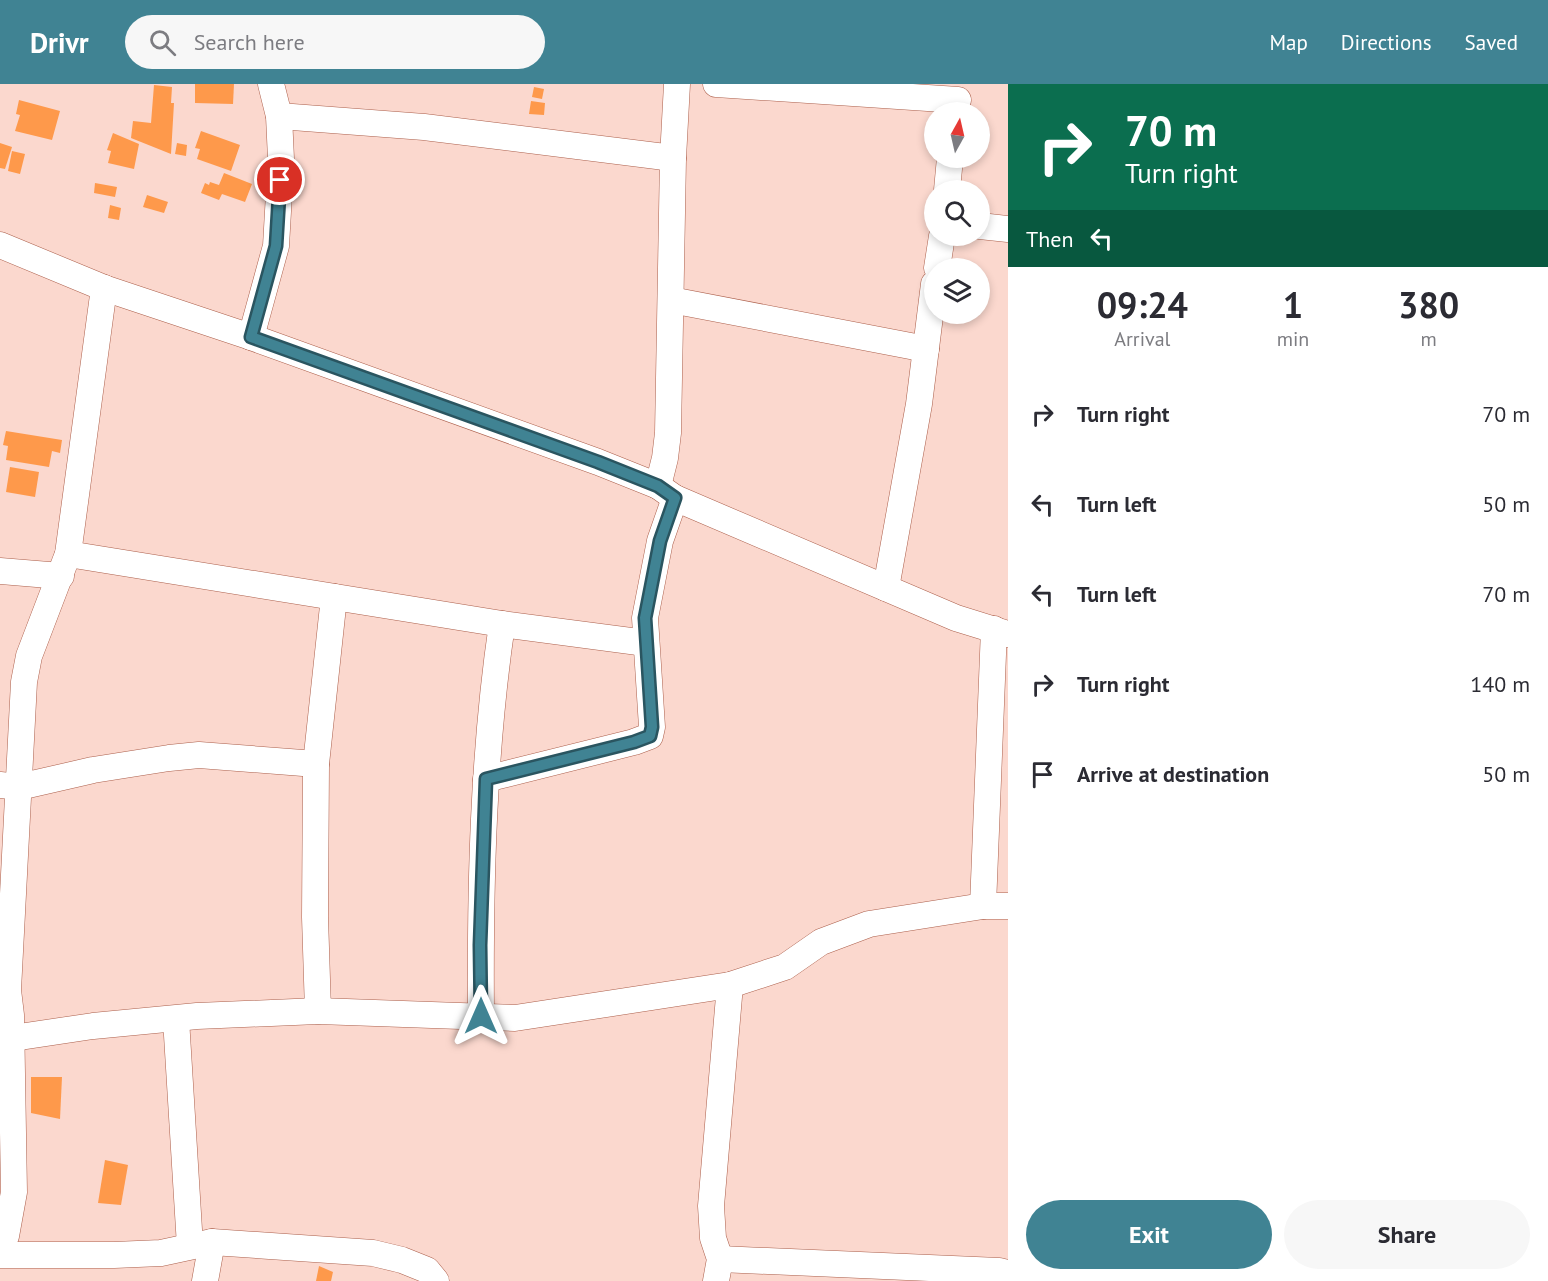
<!DOCTYPE html>
<html lang="en">
<head>
<meta charset="utf-8">
<style>
	:root { --surface:#fff; --page:#f7f7f7; --text:#2b2b33; --muted:#7c7c81; --accent:#408393 }
	body { margin:0; font-family:"PT Sans",sans-serif; background:var(--page); color:var(--text); height:100vh; display:flex; flex-direction:column; font-size:22px; white-space:nowrap }
	* { box-sizing:border-box; margin:0 }
	p { font-size:20px; color:var(--muted) }
	.icon { flex:none; width:33px; height:33px; fill:none; stroke:currentColor; stroke-width:2; stroke-linecap:round; stroke-linejoin:round }
	.map { position:relative; flex:1; overflow:hidden }
	.drawer { display:flex; flex-direction:column; background:var(--surface); width:540px }
	.drawer>* { flex:none }
	.top-card { background:#0b6e4f; color:#fff; overflow:hidden }
	.needle { width:39px; rotate:8deg }
	.tools { position:absolute; left:924px; top:18px; display:grid; gap:12px }
	.tools a { display:grid; place-items:center; width:66px; height:66px; border-radius:50%; background:var(--surface); box-shadow:0 3px 9px #0003; font-size:30px }
	.pin { position:absolute; display:grid; place-items:center; width:51px; height:51px; color:#fff; margin:-26px; border:3px solid #fff; border-radius:50%; box-shadow:0 2px 6px #0007 }
	.me { position:absolute; width:66px; margin:-33px; rotate:0deg; stroke-linejoin:round; filter:drop-shadow(0 0 4px #0008) }
	.turn { display:flex; align-items:center; gap:21px; height:126px; padding:0 18px; font-size:27px }
	.turn .icon { width:78px; height:78px; stroke-width:2.5 }
	.turn b { display:block; font-size:42px; line-height:51px }
	.then { display:flex; align-items:center; height:57px; padding:0 18px; background:#0003; gap:12px; font-size:22px }
	.eta { display:flex; justify-content:space-evenly; align-items:center; height:102px; text-align:center }
	.eta b { font-size:36px; font-weight:600; line-height:42px }
	.primary-button { display:flex; gap:12px; margin-top:auto; padding:12px 18px }
	.primary-button a { flex:1; height:69px; border-radius:36px; background:var(--accent); color:#fff; font-size:24px; font-weight:600; line-height:69px; text-align:center }
	.primary-button a+a { background:var(--page); color:var(--text) }
	ul { padding:0; list-style:none }
	li { display:flex; align-items:center; gap:18px; height:90px; padding:0 18px }
	li div { flex:1 }
	li b { display:block; font-size:22px }
	li em { font-style:normal }
	header { display:flex; align-items:center; gap:36px; box-sizing:border-box; height:84px; padding:0 30px; background:var(--accent); color:#fff }
	header strong { font-size:28px }
	nav { display:flex; gap:33px; margin-inline-start:auto; font-size:21px }
	.search { width:420px; height:54px; background:var(--page); display:flex; align-items:center; gap:15px; box-sizing:border-box; padding:0 21px; border-radius:33px; color:var(--muted); font-size:22px }
	main { display:flex; flex:1; min-height:0 }
	.map>svg:first-child { display:block }
</style>
</head>
<body>
<header>
<strong>Drivr</strong>
<div class="search"><svg class="icon" aria-label="search" viewBox="0 0 24 24"><circle cx="10" cy="10" r="6"/><path d="M15 15l6 6"/></svg>Search here</div>
<nav><a>Map</a><a>Directions</a><a>Saved</a></nav>
</header>
<main>
<div class="map">
<svg width="1008" height="1197" viewBox="0 0 1008 1197">
	<rect width="100%" height="100%" fill="#fbd8ce"/>
	<g fill="#fe994b">
		<polygon points="195,0 234,0 233,20 195,19"/>
		<polygon points="154,1 172,3 171,19 174,19 171,70 131,54 133,37 151,39"/>
		<polygon points="534,3 544,5 542,15 532,13"/>
		<polygon points="19,16 60,27 52,56 15,47 20,31 16,30"/>
		<polygon points="531,17 545,19 544,31 529,30"/>
		<polygon points="201,47 240,61 231,87 197,75 200,65 195,64"/>
		<polygon points="113,49 139,60 134,85 108,79 111,67 107,66"/>
		<polygon points="0,59 12,63 5,85 0,84"/>
		<polygon points="177,59 187,61 186,72 175,70"/>
		<polygon points="12,67 25,70 20,90 8,87"/>
		<polygon points="224,89 252,100 245,118 222,110 219,116 201,109 205,99 209,101 210,98 219,101"/>
		<polygon points="95,99 117,103 115,113 94,109"/>
		<polygon points="147,111 168,118 164,129 143,123"/>
		<polygon points="110,121 121,124 119,136 108,134"/>
		<polygon points="6,347 62,356 60,369 52,367 49,383 6,376 8,362 3,361"/>
		<polygon points="10,383 39,388 35,413 6,408"/>
		<polygon points="31,993 62,993 60,1035 31,1029"/>
		<polygon points="105,1076 128,1081 121,1121 98,1119"/>
		<polygon points="319,1182 333,1188 331,1197 316,1197"/>
	</g>
	<g fill="none" stroke-linecap="round" stroke-linejoin="round">
		<g stroke="#ac5f4b" stroke-width="27">
			<g id="minor">
				<polyline points="716,0 958,16"/>
				<polyline points="279,32 424,43 673,74"/>
				<polyline points="947,106 950,74"/>
				<polyline points="980,142 1008,145"/>
				<polyline points="0,161 104,204 251,253 598,378 658,402 675,414 956,534 1008,550"/>
				<polyline points="937,184 942,152"/>
				<polyline points="671,216 926,265"/>
				<polyline points="251,253 276,162 281,75 279,32 271,0"/>
				<polyline points="658,402 665,374 668,349 673,74 677,0"/>
				<polyline points="68,470 502,540 646,559"/>
				<polyline points="0,487 61,492"/>
				<polyline points="886,504 919,320 934,200"/>
				<polyline points="486,695 634,658 650,652 652,643 645,534 660,457 675,414"/>
				<polyline points="0,701 19,703 93,686 169,674 199,671 316,680"/>
				<polyline points="983,822 994,545"/>
				<polyline points="318,927 315,833 316,680 334,513"/>
				<path d="M481,932C480,801 483,669 502,540"/>
				<polyline points="176,935 190,1162"/>
				<polyline points="0,956 93,942 197,932 318,927 515,934 730,901 785,883 821,858 869,840 983,822 1008,822"/>
				<polyline points="0,1161 6,1152 14,1108 11,931 8,906 24,598 29,572 68,470 104,204"/>
				<polyline points="0,1171 114,1171 161,1169 212,1158 373,1169 402,1176 427,1186 436,1197"/>
				<polyline points="720,1175 999,1187 1008,1189"/>
				<polyline points="205,1197 212,1158"/>
				<polyline points="716,1197 720,1175 713,1154 711,1122 730,901"/>
			</g>
		</g>
		<use href="#minor" stroke="#fff" stroke-width="26"/>
	</g>
	<g fill="none" stroke-linecap="round" stroke-linejoin="round">
		<g stroke="#2a5560" stroke-width="15">
			<polyline id="route" points="280,96 276,162 251,253 598,378 658,402 675,414 660,457 645,534 652,643 650,652 634,658 486,695 480,861 481,932"/>
		</g>
		<use href="#route" stroke="#408393" stroke-width="10"/>
	</g>
</svg>
<div class="tools">
<a><svg class="needle" viewBox="-14 -14 28 28"><path d="M0-13l5 13h-10z" fill="#e53935"/><path d="M0 13l5-13h-10z" fill="#7c7c81"/></svg></a>
<a><svg class="icon" aria-label="search" viewBox="0 0 24 24"><circle cx="10" cy="10" r="6"/><path d="M15 15l6 6"/></svg></a>
<a><svg class="icon" aria-label="layers" viewBox="0 0 24 24"><path d="M12 4l9 5-9 5-9-5zM3 14l9 5 9-5"/></svg></a>
</div>
<div class="pin" style="left:280px;top:96px;background:#d93025"><svg class="icon" aria-label="arrive" viewBox="0 0 24 24"><path d="M6 21V4h12l-3 4 3 4H6"/></svg></div>
<svg class="me" style="left:481px;top:932px" viewBox="-20 -20 40 40"><path d="M0-17L14 15 0 8-14 15z" fill="#408393" stroke="#fff" stroke-width="4"/></svg>
</div>
<section class="drawer">
<div class="top-card">
<div class="turn"><svg class="icon" aria-label="right" viewBox="0 0 24 24"><path d="M7 20v-9h11M14 6l5 5-5 5"/></svg><div><b>70 m</b>Turn right</div></div>
<div class="then">Then<svg class="icon" aria-label="left" viewBox="0 0 24 24"><path d="M17 20v-9H6M10 6l-5 5 5 5"/></svg></div>
</div>
<div class="eta">
<div><b>09:24</b><p>Arrival</p></div>
<div><b>1</b><p>min</p></div>
<div><b>380</b><p>m</p></div>
</div>
<ul>
<li><svg class="icon" aria-label="right" viewBox="0 0 24 24"><path d="M7 20v-9h11M14 6l5 5-5 5"/></svg><div><b>Turn right</b></div><em>70 m</em></li>
<li><svg class="icon" aria-label="left" viewBox="0 0 24 24"><path d="M17 20v-9H6M10 6l-5 5 5 5"/></svg><div><b>Turn left</b></div><em>50 m</em></li>
<li><svg class="icon" aria-label="left" viewBox="0 0 24 24"><path d="M17 20v-9H6M10 6l-5 5 5 5"/></svg><div><b>Turn left</b></div><em>70 m</em></li>
<li><svg class="icon" aria-label="right" viewBox="0 0 24 24"><path d="M7 20v-9h11M14 6l5 5-5 5"/></svg><div><b>Turn right</b></div><em>140 m</em></li>
<li><svg class="icon" aria-label="arrive" viewBox="0 0 24 24"><path d="M6 21V4h12l-3 4 3 4H6"/></svg><div><b>Arrive at destination</b></div><em>50 m</em></li>
</ul>
<div class="primary-button"><a>Exit</a><a>Share</a></div>
</section>
</main>
</body>
</html>
